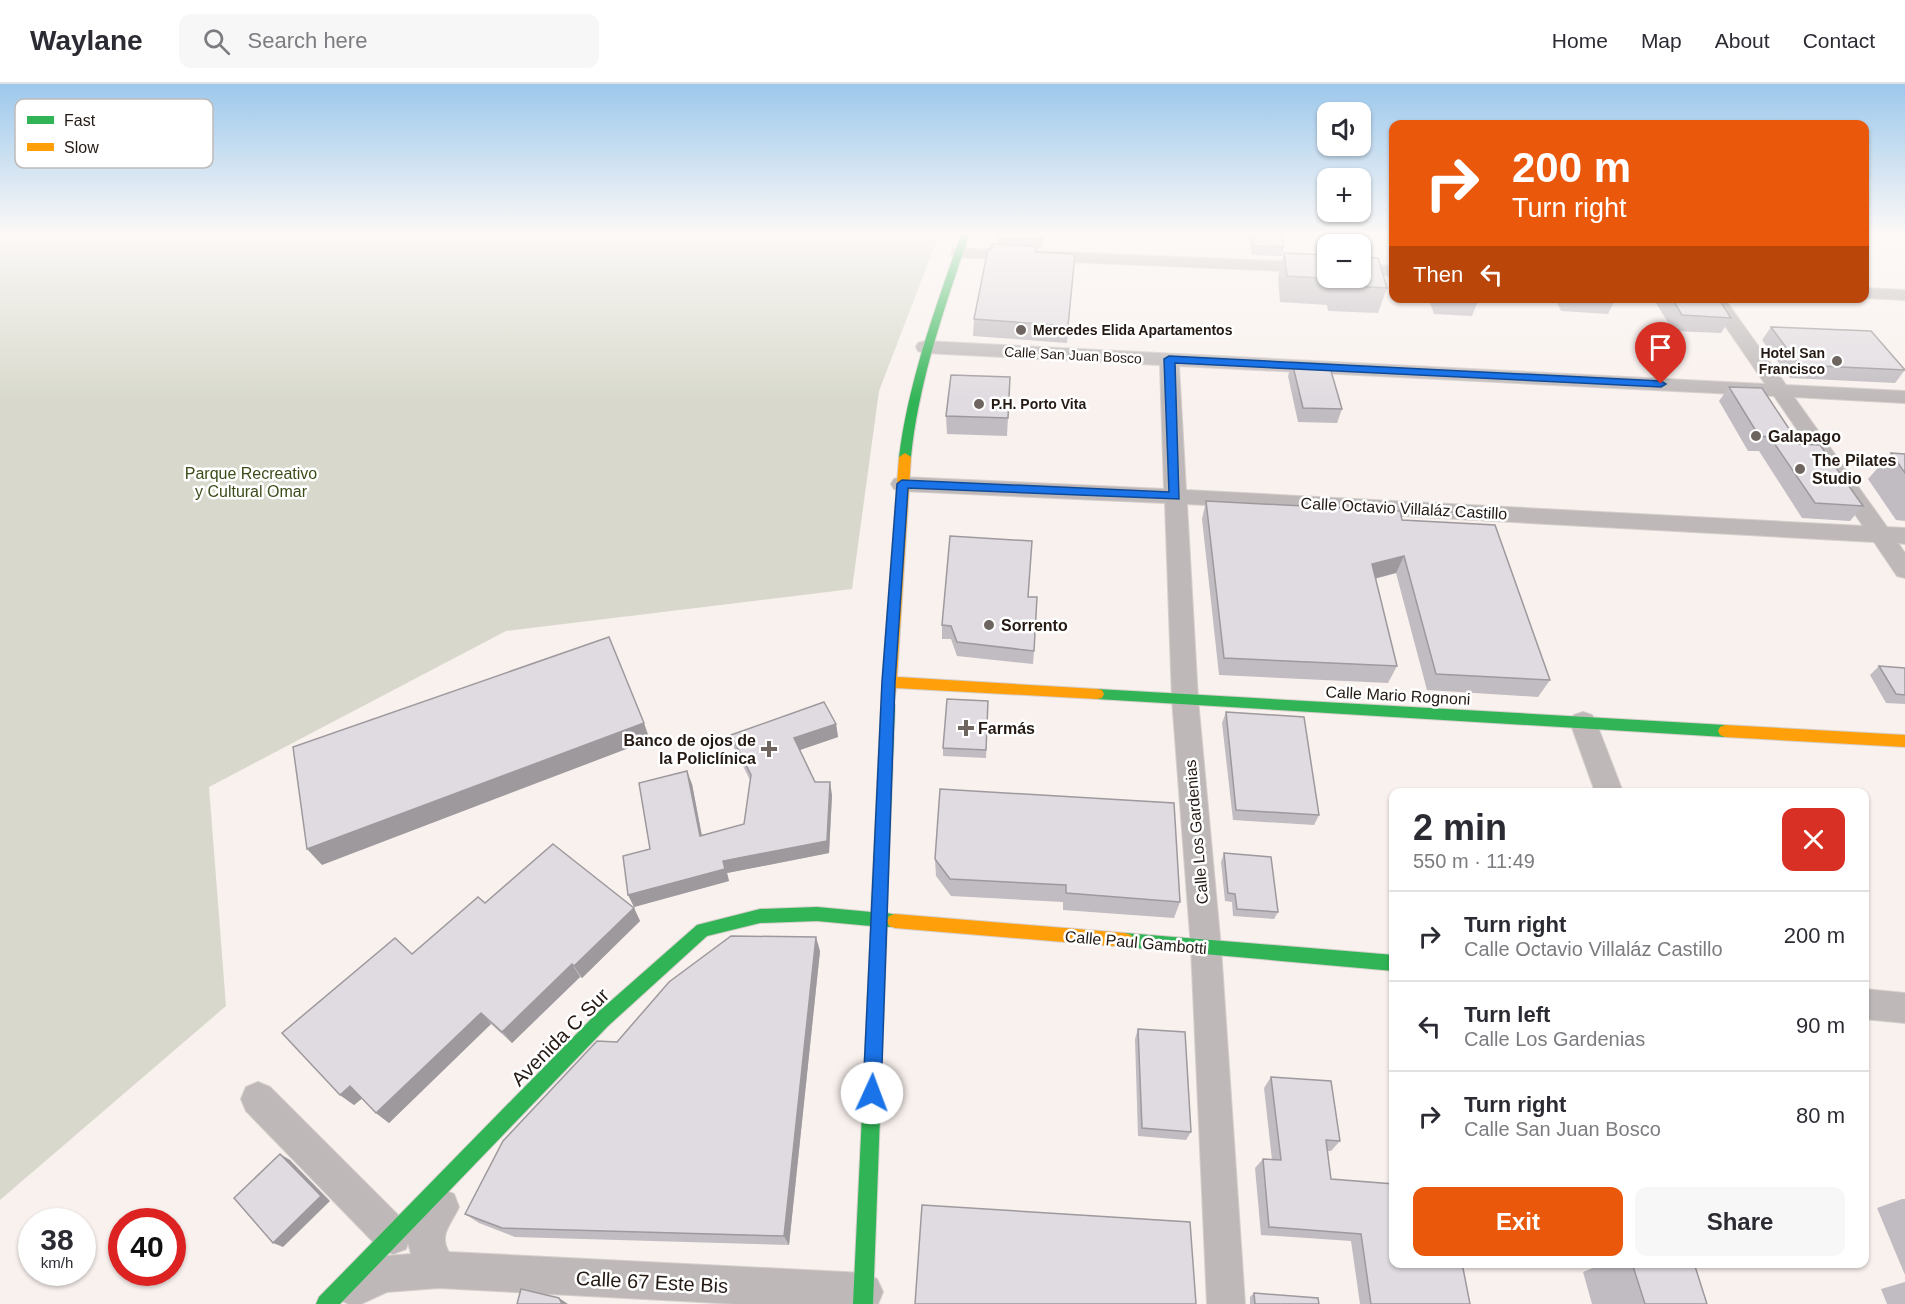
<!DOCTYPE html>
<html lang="en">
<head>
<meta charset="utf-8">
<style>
	:root { --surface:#fff; --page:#f7f7f7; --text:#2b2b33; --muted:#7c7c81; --line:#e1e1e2; --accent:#ea580c }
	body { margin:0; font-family:Helvetica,sans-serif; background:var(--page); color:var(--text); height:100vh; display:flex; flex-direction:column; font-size:22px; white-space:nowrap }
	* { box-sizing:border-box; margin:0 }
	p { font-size:20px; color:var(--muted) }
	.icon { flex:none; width:33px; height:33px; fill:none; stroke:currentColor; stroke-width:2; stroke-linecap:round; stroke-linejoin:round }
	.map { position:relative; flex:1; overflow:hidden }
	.panel { position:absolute; left:1389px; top:704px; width:480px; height:480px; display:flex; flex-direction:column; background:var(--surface); border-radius:12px; box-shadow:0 2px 4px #0004 }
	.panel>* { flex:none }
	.top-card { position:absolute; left:1389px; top:36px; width:480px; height:183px; border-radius:12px; box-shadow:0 2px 4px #0004; background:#ea580c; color:#fff; overflow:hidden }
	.fabs { position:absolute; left:1317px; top:18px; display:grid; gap:12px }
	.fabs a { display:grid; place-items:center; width:54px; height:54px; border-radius:12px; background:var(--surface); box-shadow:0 2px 4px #0004; font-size:30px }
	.speed { position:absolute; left:18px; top:1124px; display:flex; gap:12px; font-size:30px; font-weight:700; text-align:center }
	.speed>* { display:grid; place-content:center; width:78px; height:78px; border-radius:50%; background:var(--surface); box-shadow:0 2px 4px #0004; line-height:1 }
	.speed small { font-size:15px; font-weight:400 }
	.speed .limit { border:9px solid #d22; background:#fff; color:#111 }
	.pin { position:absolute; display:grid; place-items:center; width:51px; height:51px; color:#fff; margin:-62px -26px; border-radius:50% 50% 50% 0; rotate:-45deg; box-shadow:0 0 6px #0007 }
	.pin .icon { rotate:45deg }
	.me { position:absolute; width:66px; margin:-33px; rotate:2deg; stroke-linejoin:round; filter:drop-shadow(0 0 4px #0008) }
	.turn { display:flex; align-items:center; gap:21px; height:126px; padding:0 24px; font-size:27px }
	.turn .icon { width:78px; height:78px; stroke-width:2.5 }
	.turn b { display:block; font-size:42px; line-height:51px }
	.then { display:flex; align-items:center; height:57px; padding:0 24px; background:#0003; gap:12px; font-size:22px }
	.round { display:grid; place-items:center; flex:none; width:63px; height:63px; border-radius:12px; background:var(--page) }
	.summary { display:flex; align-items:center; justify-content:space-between; height:102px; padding:0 24px }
	h1 { font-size:36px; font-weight:800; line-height:45px }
	.primary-button { display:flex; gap:12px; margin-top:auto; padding:12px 24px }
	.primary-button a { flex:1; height:69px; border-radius:12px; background:var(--accent); color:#fff; font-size:24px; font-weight:800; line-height:69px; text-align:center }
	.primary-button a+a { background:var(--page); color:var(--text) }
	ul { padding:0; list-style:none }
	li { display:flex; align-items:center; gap:18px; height:90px; padding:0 24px; border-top:2px solid var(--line) }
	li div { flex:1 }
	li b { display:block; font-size:22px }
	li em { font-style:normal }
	header { display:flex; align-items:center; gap:36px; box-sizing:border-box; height:84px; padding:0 30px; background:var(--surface); border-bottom:2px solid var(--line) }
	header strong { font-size:28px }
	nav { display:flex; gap:33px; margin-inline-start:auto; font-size:21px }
	.search { width:420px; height:54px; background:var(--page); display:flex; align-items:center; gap:15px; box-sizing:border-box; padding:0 21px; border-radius:12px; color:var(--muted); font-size:22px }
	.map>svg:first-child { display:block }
</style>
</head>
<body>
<header>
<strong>Waylane</strong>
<div class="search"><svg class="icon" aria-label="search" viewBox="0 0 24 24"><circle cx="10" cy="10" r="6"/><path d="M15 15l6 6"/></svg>Search here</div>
<nav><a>Home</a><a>Map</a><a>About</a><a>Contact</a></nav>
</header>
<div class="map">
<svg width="1905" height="1220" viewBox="0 0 1905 1220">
	<rect width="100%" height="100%" fill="#f9f1ee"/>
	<polygon fill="#d8d9cc" points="0,148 940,148 879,307 852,505 506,547 209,703 226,922 0,1116"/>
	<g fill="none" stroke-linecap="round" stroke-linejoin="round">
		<g stroke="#d6cfcc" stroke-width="2">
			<g id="street">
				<polygon points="959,164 1328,179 1328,189 953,173 951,169 953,165"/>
				<polygon points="1360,180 1394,182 1394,192 1360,190"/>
				<polygon points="1864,204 1905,206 1905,216 1864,214"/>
				<path d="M1706,214H1724L1786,301L1905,307V319L1794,313L1887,443L1905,444V460L1898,459L1905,469V494L1897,492L1874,458L1187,420L1198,615L1221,864L1245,1220H1207L1191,864L1172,615L1165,419L902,407L894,405L891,400L894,395L902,393L1164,405L1160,281L925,269L918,267L916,263L918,259L925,257L1765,300ZM1179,282L1774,312L1863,442L1186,406Z"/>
				<polygon points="1583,628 1592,631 1596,638 1623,708 1595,708 1570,638 1574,631"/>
				<polygon points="1864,905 1905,909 1905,939 1864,935"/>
				<path d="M258,998L270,1003L406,1139L409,1147C417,1128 422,1113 441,1105L454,1110L459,1123C452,1139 438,1151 449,1168L864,1189L877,1195L883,1208L878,1220H737L439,1204L387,1208L361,1220H349L342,1217L336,1204L342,1191L385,1172L411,1170L408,1159L406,1165L393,1170L380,1165L246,1027L241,1015L246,1003Z"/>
			</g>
		</g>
		<g stroke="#d6cfcc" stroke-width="2">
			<g id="fast">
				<path d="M962,148H970C945,222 919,295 911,373L905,377L899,373C909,295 936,222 962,148Z"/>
				<polygon points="1097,605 1725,641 1730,643 1732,647 1730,651 1725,653 1097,615 1092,614 1090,610 1092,606"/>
				<polygon points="888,616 893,617 895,621 887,829 901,832 903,837 901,842 887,843 873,1220 853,1220 871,842 817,837 760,839 707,852 608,942 340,1220 316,1220 319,1213 596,930 697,841 760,825 817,823 871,828 881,621 883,617"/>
				<polygon points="1125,849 1394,871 1394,887 1125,863 1119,861 1117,856 1119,851"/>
			</g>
		</g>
		<g stroke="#d6cfcc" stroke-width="2">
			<g id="slow">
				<polygon points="905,369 911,373 897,593 1097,605 1102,606 1104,610 1102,614 1097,615 896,604 893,625 883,625 881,621 882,598 899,373"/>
				<polygon points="1725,641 1905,651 1905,663 1725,653 1720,651 1718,647 1720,643"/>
				<polygon points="895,830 1125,849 1131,851 1133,856 1131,861 1125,863 895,844 889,842 887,837 889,832"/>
			</g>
		</g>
		<use href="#street" fill="#beb9b8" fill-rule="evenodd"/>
		<use href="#fast" fill="#30b455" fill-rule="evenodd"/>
		<use href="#slow" fill="#ff9f0a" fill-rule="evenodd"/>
	</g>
	<g fill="#c1bcc1">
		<polygon points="1000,148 1046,148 1040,165 1037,165 1037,168 1075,170 1067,259 973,252 974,235 991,165 997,161 997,154"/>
		<polygon points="1248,148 1280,148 1284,163 1282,172 1252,171 1248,150"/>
		<polygon points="1284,169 1387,204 1378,229 1328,227 1327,221 1280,218 1278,194"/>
		<polygon points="1428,214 1479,214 1472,232 1434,230"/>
		<polygon points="1555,214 1616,214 1608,230 1561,227"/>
		<polygon points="1653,214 1718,214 1731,234 1721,249 1673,247"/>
		<polygon points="1771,243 1905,286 1895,299 1790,294 1762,256"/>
		<polygon points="1292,278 1342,325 1337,339 1298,338 1288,292"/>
		<polygon points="1010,293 1007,352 947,350 946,332"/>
		<polygon points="1729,303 1799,360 1863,422 1850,437 1802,434 1759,367 1748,367 1719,317"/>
		<polygon points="1891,369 1905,370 1905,437 1896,436 1868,395"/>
		<polygon points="1206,417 1402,436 1550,596 1538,613 1427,606 1396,489 1375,495 1397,582 1388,599 1219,591 1202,435"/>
		<polygon points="1028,513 1034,567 1033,580 957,572 951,555 942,555 942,541"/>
		<polygon points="1879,582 1905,584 1905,620 1886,619 1870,591"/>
		<polygon points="988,617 986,674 943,672 943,664"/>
		<polygon points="1226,628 1319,731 1314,741 1233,736 1222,639"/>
		<polygon points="836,640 838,653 800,666 815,698 832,711 829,769 727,789 729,797 634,823 650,765 692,700 702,751 744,740 750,696 734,664 731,651"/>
		<polygon points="1224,769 1278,828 1274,835 1233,832 1232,818 1225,817 1221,778"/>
		<polygon points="935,775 1180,818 1174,834 1063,826 1063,818 951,812 936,792"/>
		<polygon points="485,819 634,824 640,837 582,894 580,893 512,959 491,940 389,1039 376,1029 362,1014 354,1021 340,1011 412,870"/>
		<polygon points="820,867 789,1161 515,1153 479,1139 465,1130"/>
		<polygon points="1138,945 1191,1048 1186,1056 1138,1052 1135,955"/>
		<polygon points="1271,993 1340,1057 1331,1067 1327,1067 1331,1095 1470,1220 1360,1220 1351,1157 1261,1151 1255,1084 1263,1075 1272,1076 1264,1004"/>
		<polygon points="1902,1115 1905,1115 1905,1191 1877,1124"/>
		<polygon points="1605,1179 1694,1179 1707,1220 1592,1220 1583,1188"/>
		<polygon points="1905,1198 1905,1220 1887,1220 1881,1205"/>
		<polygon points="1254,1209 1319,1220 1250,1220 1250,1213"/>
	</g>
	<g fill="#9d999d">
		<polygon points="1044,148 1046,148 1040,165 1041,156"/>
		<polygon points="1404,472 1396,489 1364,497 1372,480"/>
		<polygon points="644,639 650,656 322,781 307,765"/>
		<polygon points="836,640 838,653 797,667 794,654"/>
		<polygon points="687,687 692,700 704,764 700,752"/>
		<polygon points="830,698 832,711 829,769 727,789 729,797 634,823 628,811 723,777"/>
		<polygon points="634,824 640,837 582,894 574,882"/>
		<polygon points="816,853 820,867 789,1161 784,1152"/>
		<polygon points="572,880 580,893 512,959 502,948"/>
		<polygon points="481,929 491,940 389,1039 376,1029"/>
		<polygon points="350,1002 364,1013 354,1021 340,1011"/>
		<polygon points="280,1070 290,1076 330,1117 283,1163 273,1159"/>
		<polygon points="559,1214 568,1220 562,1220"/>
	</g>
	<g fill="#e0dbe0" stroke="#9d999d" stroke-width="1.5">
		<polygon points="1000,148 1044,148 1041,156 997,154"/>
		<polygon points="1251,148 1280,148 1284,163 1254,162"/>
		<polygon points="993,160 1037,162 1035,168 1075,170 1068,242 974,235 988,165 991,165"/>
		<polygon points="1284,169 1328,171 1328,194 1360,194 1360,173 1378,174 1387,204 1336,201 1335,195 1287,192"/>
		<polygon points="1672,214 1718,214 1731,234 1682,231"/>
		<polygon points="1771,243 1871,247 1905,286 1799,281"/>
		<polygon points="1292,278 1329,280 1342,325 1303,324"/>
		<polygon points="951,291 1010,293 1008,334 946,332"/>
		<polygon points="1729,303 1762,304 1799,360 1820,361 1863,422 1815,419 1770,353 1759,352"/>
		<polygon points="1891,369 1905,370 1905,389"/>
		<polygon points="1206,417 1400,427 1402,436 1495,441 1550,596 1436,590 1404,472 1372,480 1397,582 1224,574"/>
		<polygon points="950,452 1032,457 1028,513 1037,513 1034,567 957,558 951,542 942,541"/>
		<polygon points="609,553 644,639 307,765 293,663"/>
		<polygon points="1879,582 1905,584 1905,611 1896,610"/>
		<polygon points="947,615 988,617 986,666 943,664"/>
		<polygon points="824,618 836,640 794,654 815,698 830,698 827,757 723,777 725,785 628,811 623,772 650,765 639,699 687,687 700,752 744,740 751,691 731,651"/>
		<polygon points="1226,628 1304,633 1319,731 1236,726"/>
		<polygon points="940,705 1174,719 1180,818 1066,809 1066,801 950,795 935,775"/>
		<polygon points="553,760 634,824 574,882 572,880 502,948 481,929 376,1029 350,1002 340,1011 282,949 395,854 412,870 478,813 485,819"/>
		<polygon points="1224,769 1271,773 1278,828 1237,825 1235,810 1228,809"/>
		<polygon points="731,852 816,853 784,1152 502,1144 465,1130 503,1057 597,957 617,958 669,898"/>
		<polygon points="1138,945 1185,948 1191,1048 1142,1044"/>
		<polygon points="1271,993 1331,997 1340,1057 1326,1056 1331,1095 1394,1100 1394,1179 1462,1179 1470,1220 1371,1220 1361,1150 1269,1143 1263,1075 1281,1076"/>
		<polygon points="280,1070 321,1112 273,1159 234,1114"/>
		<polygon points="922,1121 1190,1138 1196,1220 915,1220"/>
		<polygon points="1632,1179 1694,1179 1707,1220 1645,1220"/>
		<polygon points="521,1205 559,1214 562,1220 517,1220"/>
		<polygon points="1254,1209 1318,1214 1319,1220 1255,1220"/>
	</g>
	<linearGradient id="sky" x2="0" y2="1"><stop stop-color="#9dc8ec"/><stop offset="0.47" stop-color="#fcf9f7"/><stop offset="1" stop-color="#fcf9f7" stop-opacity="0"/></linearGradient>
	<rect width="1905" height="318" fill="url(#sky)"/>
	<polygon fill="#1a73e8" stroke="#114b97" stroke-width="1.5" points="1169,272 1661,297 1666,300 1661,303 1175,279 1179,415 908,404 895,598 881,1009 878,1015 872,1018 866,1015 863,1009 882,598 897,400 902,396 1169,408 1164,275"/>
	<g fill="#6f6560" stroke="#fff" stroke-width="2">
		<circle cx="1021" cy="246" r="6"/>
		<circle cx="1837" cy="277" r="6"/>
		<circle cx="979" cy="320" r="6"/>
		<circle cx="1756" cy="352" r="6"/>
		<circle cx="1800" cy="385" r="6"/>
		<circle cx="989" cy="541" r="6"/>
		<path d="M963 635h6v6h6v6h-6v6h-6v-6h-6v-6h6z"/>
		<path d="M766 656h6v6h6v6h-6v6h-6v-6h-6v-6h6z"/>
	</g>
	<g text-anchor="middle" stroke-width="5" stroke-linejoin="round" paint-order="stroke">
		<g font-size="14" font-weight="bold" fill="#251a14" stroke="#fff" text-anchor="start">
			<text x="1033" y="251">Mercedes Elida Apartamentos</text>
			<text x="1825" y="274" text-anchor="end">Hotel San<tspan x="1825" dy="16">Francisco</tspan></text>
			<text x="991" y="325">P.H. Porto Vita</text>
		</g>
		<g font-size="14" fill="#251a14" stroke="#fff">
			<text transform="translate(1073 271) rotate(3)" y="5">Calle San Juan Bosco</text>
		</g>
		<g font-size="16" font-weight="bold" fill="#251a14" stroke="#fff" text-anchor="start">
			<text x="1768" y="358">Galapago</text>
			<text x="1812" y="382">The Pilates<tspan x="1812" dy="18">Studio</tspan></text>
			<text x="1001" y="547">Sorrento</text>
			<text x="978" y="650">Farmás</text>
			<text x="756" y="662" text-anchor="end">Banco de ojos de<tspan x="756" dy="18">la Policlínica</tspan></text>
		</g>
		<g font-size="16" fill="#3b4c19" stroke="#fff">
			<text x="251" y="395">Parque Recreativo<tspan x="251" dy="18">y Cultural Omar</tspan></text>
		</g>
		<g font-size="16" fill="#251a14" stroke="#fff">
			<text transform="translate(1404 424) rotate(3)" y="6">Calle Octavio Villaláz Castillo</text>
			<text transform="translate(1398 611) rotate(3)" y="6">Calle Mario Rognoni</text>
			<text transform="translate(1196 748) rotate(-95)" y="6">Calle Los Gardenias</text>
			<text transform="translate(1136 858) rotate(5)" y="6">Calle Paul Gambotti</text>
		</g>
		<g font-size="20" fill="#251a14" stroke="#fff">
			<text transform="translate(560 953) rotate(-45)" y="7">Avenida C Sur</text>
			<text transform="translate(652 1198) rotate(3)" y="7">Calle 67 Este Bis</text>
		</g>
	</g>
	<rect x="15" y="15" width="198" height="69" rx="9" fill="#fff" stroke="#bebab8" stroke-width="1.5"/>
	<rect x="27" y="32" width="27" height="8" fill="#30b455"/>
	<rect x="27" y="59" width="27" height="8" fill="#ff9f0a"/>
	<g font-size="16" fill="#251a14">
		<text x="64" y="42">Fast</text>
		<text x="64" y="69">Slow</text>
	</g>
</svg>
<div class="fabs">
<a><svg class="icon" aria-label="sound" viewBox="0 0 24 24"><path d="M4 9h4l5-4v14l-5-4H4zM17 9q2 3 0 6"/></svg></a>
<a>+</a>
<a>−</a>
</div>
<div class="speed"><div>38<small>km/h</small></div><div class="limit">40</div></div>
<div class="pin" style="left:1661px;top:300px;background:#d93025"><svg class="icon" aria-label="arrive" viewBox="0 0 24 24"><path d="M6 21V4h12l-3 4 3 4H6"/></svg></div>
<svg class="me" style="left:872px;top:1009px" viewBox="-20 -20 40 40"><circle r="19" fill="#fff"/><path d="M0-13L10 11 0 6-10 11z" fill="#1a73e8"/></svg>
<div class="top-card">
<div class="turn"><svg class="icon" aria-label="right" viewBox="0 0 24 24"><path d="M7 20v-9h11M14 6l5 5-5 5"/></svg><div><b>200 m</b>Turn right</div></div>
<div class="then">Then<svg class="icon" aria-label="left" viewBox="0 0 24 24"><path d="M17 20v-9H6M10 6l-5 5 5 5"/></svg></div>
</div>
<section class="panel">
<div class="summary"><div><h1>2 min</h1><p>550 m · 11:49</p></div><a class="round" style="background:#d93025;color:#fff"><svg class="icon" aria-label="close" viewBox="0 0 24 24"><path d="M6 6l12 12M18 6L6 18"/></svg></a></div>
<ul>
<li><svg class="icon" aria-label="right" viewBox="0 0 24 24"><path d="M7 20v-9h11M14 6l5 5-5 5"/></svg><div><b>Turn right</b><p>Calle Octavio Villaláz Castillo</p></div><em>200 m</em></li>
<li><svg class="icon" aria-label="left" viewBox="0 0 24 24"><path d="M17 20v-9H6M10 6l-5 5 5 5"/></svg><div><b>Turn left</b><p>Calle Los Gardenias</p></div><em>90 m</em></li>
<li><svg class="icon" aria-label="right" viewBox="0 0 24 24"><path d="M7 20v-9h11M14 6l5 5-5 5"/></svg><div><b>Turn right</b><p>Calle San Juan Bosco</p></div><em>80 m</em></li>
</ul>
<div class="primary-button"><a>Exit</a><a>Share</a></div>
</section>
</div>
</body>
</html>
